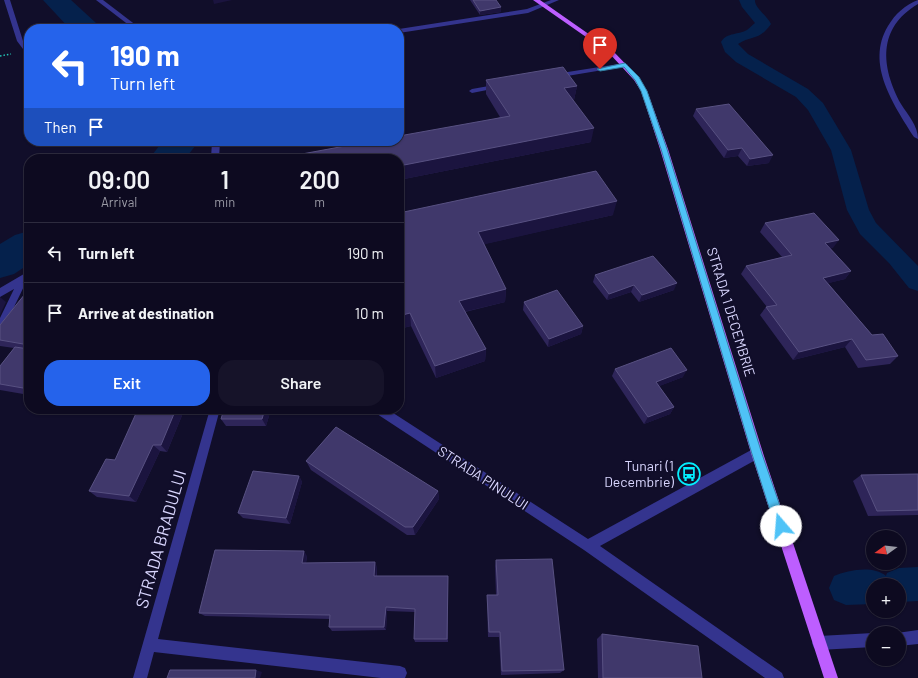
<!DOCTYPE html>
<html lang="en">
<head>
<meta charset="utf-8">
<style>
	:root { --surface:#0d0a20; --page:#161329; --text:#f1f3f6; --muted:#9a9aa5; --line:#2d2b3e; --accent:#2563eb }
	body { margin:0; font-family:Barlow,sans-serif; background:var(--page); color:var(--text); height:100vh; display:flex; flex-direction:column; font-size:15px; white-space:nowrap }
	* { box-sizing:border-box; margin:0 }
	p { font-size:13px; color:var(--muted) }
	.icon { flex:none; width:22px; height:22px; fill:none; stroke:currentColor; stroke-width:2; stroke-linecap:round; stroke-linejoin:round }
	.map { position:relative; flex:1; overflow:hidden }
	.drawer { position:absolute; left:24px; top:154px; width:380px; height:260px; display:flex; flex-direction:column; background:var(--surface); border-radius:16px; box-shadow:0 1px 3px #0004,0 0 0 1px var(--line) }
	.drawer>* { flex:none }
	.guide { position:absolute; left:24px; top:24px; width:380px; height:122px; border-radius:16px; box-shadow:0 1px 3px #0004,0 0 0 1px var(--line); background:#2563eb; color:#fff; overflow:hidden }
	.needle { width:26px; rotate:255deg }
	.tools { position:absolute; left:866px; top:530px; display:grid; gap:8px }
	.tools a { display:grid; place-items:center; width:40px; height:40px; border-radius:50%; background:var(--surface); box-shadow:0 1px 3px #0004,0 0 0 1px var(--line); font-size:20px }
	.pin { position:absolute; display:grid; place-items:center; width:34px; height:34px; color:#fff; margin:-41px -17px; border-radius:50% 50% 50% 0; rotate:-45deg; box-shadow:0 0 4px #0007 }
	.pin .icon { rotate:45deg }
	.me { position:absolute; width:44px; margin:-22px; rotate:342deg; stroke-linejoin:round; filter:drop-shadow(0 0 3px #0008) }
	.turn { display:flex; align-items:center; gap:14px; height:84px; padding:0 20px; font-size:18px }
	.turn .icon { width:52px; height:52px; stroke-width:2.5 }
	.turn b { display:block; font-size:28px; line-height:34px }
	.then { display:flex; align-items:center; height:38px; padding:0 20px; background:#0003; gap:8px; font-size:15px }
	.eta { display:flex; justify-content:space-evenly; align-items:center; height:68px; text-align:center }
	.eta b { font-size:24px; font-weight:600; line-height:28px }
	.primary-button { display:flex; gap:8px; margin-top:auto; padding:8px 20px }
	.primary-button a { flex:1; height:46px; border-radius:16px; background:var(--accent); color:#fff; font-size:16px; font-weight:600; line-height:46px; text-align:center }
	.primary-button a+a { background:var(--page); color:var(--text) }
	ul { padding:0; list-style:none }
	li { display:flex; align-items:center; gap:12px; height:60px; padding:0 20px; border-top:1px solid var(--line) }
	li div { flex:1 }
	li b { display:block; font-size:15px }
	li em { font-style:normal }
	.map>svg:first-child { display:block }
</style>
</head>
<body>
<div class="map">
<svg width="918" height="678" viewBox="0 0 918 678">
	<rect width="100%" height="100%" fill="#110e2a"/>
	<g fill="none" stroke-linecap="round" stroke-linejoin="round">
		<g fill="#05214c" fill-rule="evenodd">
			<path d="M739,0H755C754,7 767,16 771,24C759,41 752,35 738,44L748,54L808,89L823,103L851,150L869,210L876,223L918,266V291L909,288L889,263L860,234L847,210L831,150L808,110L796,97L736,62L725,52L721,42C727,32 739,35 747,30C750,28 752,25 755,23L742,7Z"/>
			<path d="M918,567V601L899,602V585H873V604L846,605L834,600L829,588L834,576C848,570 873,565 886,576L887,573L899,568Z"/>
		</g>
		<g fill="#05214c" fill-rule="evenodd">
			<polygon points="43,0 71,0 96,23 100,29 70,29"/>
			<polygon points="163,141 199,141 185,159 149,159"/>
			<polygon points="29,231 29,264 14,274 0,278 0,244 15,235"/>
		</g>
		<polyline stroke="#23c6b7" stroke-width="1.5" stroke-dasharray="1.5 2" stroke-linecap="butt" points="0,56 11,54"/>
		<g fill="#34348e" fill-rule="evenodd">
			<polygon points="4,0 10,0 23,41 27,46 29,46 29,50 23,49 17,41"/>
			<polygon points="96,0 103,0 141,29 134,29"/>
			<polygon points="551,0 559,0 528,13 399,33 399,29 527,9"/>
			<path d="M918,0V4C877,28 881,67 901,104C908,115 918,126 918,139L914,137C894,105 865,64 888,26C895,14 905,5 918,0Z"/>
			<polygon points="625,63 628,65 627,66 555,78 552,76 555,74"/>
			<polygon points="500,84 503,86 502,87 472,93 469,91 472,89"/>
			<polygon points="212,141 220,141 219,159 211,159"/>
			<polygon points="29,271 29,279 27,280 3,330 0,331 0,318 14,289 0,297 0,288"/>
			<polygon points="210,409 220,409 158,639 400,666 405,668 407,673 405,678 381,678 154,652 147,678 133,678"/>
			<polygon points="373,409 387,409 588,539 753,449 757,448 761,449 763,453 761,457 600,546 782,673 784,678 765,678 584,550 374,412"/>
			<polygon points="918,630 918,644 899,646 899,633 897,633"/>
			<polygon points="873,633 873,647 819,650 814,648 812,643 814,638 819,636"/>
		</g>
		<polygon fill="#bd5eff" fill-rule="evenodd" points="533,0 540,0 613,51 639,78 647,91 668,149 763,453 838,678 824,678 751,453 660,149 641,91 634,80 609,53"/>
	</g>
	<g fill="#2e2559">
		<polygon points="470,0 496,0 501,12 480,15"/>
		<polygon points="486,80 577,86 574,100 573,100 591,142 399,180 399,159 500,117 486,94"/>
		<polygon points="696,109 769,163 747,166 738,156 724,158 693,116"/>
		<polygon points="399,213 613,215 484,244 506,289 505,302 465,312 486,349 485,361 436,378 411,326 399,329"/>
		<polygon points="765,223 833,248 830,248 851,271 845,279 828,283 872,335 898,356 890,364 858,368 845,347 793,360 760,315 766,307 767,307 741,274 746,266 782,257 760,232"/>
		<polygon points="595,275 674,290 639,302 631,292 607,300 593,282"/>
		<polygon points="29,289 29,395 0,390 0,366 14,348 0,346 0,325"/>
		<polygon points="524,302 583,326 581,334 548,347 523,310"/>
		<polygon points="615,369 683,377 659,386 674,407 670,414 644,424 612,376"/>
		<polygon points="224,409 271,409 266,426 226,426 221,419"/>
		<polygon points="183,413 167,452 160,451 136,502 97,497 89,491 115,460"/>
		<polygon points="306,461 438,491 439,499 415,535 407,535 311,470"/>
		<polygon points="918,474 918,515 868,516 853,481 861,475"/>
		<polygon points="299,476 302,482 290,524 243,518 238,513"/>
		<polygon points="307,556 306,563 377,567 377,576 448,580 448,642 415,642 414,639 415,612 387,611 386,630 332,631 329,627 330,619 205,616 199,613"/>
		<polygon points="496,560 564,670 560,673 501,675 499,637 488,637 487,601 487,595 496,595 495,566"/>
		<polygon points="602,634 702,678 598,678 597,639"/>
	</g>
	<g fill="#1b143f">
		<polygon points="213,0 232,0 214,4"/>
		<polygon points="501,7 501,12 480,15 480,11"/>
		<polygon points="577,86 574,100 562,102 564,88"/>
		<polygon points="594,128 591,142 399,180 399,166"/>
		<polygon points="742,148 738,156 724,158 728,150"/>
		<polygon points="773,155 769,163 747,166 750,159"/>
		<polygon points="617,201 613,215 477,246 478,232"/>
		<polygon points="839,240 833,248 820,251 825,243"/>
		<polygon points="851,271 845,279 818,286 823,278"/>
		<polygon points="677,283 674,290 639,302 642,295"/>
		<polygon points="634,285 631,292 607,300 609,294"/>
		<polygon points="506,289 505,302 459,313 459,301"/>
		<polygon points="0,297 6,302 0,315"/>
		<polygon points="410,313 411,326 399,329 399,316"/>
		<polygon points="583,326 581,334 548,347 549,339"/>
		<polygon points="852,339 845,347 793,360 799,352"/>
		<polygon points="486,349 485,361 436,378 435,366"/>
		<polygon points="687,370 683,377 652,389 656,382"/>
		<polygon points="29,380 29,394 23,388"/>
		<polygon points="674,407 670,414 644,424 648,417"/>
		<polygon points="175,409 180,409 183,413 167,452 161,445"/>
		<polygon points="265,409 271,409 266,426 262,419"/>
		<polygon points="153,445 160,451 136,502 129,496"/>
		<polygon points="299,476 302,482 290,524 286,518"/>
		<polygon points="438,491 439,499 415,535 413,527"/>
		<polygon points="304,551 307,556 305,568 302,563"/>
		<polygon points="375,562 377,567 376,580 374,576"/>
		<polygon points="386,607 387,611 386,630 384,627"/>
		<polygon points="256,670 262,672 260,678 255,678"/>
	</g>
	<g fill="#40386b" stroke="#585182">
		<polygon points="473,0 496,0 501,7 480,11"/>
		<polygon points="563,67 577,86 564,88 594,128 399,166 399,159 275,159 372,141 399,141 399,136 510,116 486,80"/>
		<polygon points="729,104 773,155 750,159 742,148 728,150 696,109"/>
		<polygon points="596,171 617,201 478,232 506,289 459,301 486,349 435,366 410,313 399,316 399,213"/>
		<polygon points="814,213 839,240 825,243 851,271 823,278 872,335 883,334 898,356 866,360 852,339 799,352 766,307 777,305 746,266 792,255 765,223"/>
		<polygon points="653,256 677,283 642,295 634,285 609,294 595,275"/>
		<polygon points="29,289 29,345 0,340 0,325"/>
		<polygon points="557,290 583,326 549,339 524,302"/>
		<polygon points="15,347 29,349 29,380 23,388 0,384 0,366"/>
		<polygon points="671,348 687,370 656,382 674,407 648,417 615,369"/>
		<polygon points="138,409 176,409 161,445 153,445 129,496 89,491 106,459 115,460"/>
		<polygon points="224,409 265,409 262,419 221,419"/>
		<polygon points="336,427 438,491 413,527 405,527 306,461"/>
		<polygon points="253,471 299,476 286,518 238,513"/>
		<polygon points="918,474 918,510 877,511 861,475"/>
		<polygon points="215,550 304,551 302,563 375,562 374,576 448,576 447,639 414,639 415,609 386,607 384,627 329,627 330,615 199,613"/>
		<polygon points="552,559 564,670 502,671 500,632 489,632 487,595 498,595 496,560"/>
		<polygon points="602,634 698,646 702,678 603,678"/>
		<polygon points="170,670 256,670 255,678 167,678"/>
	</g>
	<polygon fill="#4fc3f7" stroke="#337fa1" points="625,63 639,77 647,91 667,149 762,454 787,526 785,530 781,532 777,530 775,526 752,454 661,149 641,91 635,80 624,67 600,71 597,69"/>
	<defs>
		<g id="bus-ring" transform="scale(1.15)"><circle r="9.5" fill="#110e2a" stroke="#03efff" stroke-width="1.5"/><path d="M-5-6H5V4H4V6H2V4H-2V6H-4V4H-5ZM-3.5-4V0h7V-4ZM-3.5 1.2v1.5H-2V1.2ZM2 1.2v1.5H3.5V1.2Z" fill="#03efff"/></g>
	</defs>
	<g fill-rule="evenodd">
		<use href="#bus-ring" x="689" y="474"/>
	</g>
	<g text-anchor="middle" stroke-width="4" stroke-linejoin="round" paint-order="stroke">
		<g font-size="14" fill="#dad7ff" stroke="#110e2a">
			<text transform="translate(731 312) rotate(73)" y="5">STRADA 1 DECEMBRIE</text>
			<text transform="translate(483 478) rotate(33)" y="5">STRADA PINULUI</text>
		</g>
		<g font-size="14" fill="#dad7ff" stroke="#110e2a" text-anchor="end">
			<text x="674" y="471">Tunari (1<tspan x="674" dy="16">Decembrie)</tspan></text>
		</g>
		<g font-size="17" fill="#dad7ff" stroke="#110e2a">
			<text transform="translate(161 539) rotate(-74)" y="6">STRADA BRADULUI</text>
		</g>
	</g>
</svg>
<div class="tools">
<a><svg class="needle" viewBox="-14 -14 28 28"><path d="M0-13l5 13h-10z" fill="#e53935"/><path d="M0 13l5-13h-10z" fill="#9a9aa5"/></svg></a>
<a>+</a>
<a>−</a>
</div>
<div class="pin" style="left:600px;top:69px;background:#d93025"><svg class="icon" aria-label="arrive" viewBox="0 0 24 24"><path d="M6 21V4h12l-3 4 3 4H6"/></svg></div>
<svg class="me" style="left:781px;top:526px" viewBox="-20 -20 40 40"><circle r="19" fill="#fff"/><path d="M0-13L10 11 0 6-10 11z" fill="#4fc3f7"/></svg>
<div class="guide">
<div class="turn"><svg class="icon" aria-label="left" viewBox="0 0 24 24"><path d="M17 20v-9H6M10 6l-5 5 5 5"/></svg><div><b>190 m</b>Turn left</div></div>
<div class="then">Then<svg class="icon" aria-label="arrive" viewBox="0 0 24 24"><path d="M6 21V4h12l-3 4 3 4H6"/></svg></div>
</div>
<section class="drawer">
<div class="eta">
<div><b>09:00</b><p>Arrival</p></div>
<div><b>1</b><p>min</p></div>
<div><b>200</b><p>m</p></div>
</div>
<ul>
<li><svg class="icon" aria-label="left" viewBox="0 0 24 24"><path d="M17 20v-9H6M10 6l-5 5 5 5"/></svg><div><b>Turn left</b></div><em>190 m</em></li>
<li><svg class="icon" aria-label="arrive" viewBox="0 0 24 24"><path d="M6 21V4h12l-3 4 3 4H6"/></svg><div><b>Arrive at destination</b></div><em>10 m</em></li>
</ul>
<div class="primary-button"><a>Exit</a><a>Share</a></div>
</section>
</div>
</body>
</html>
